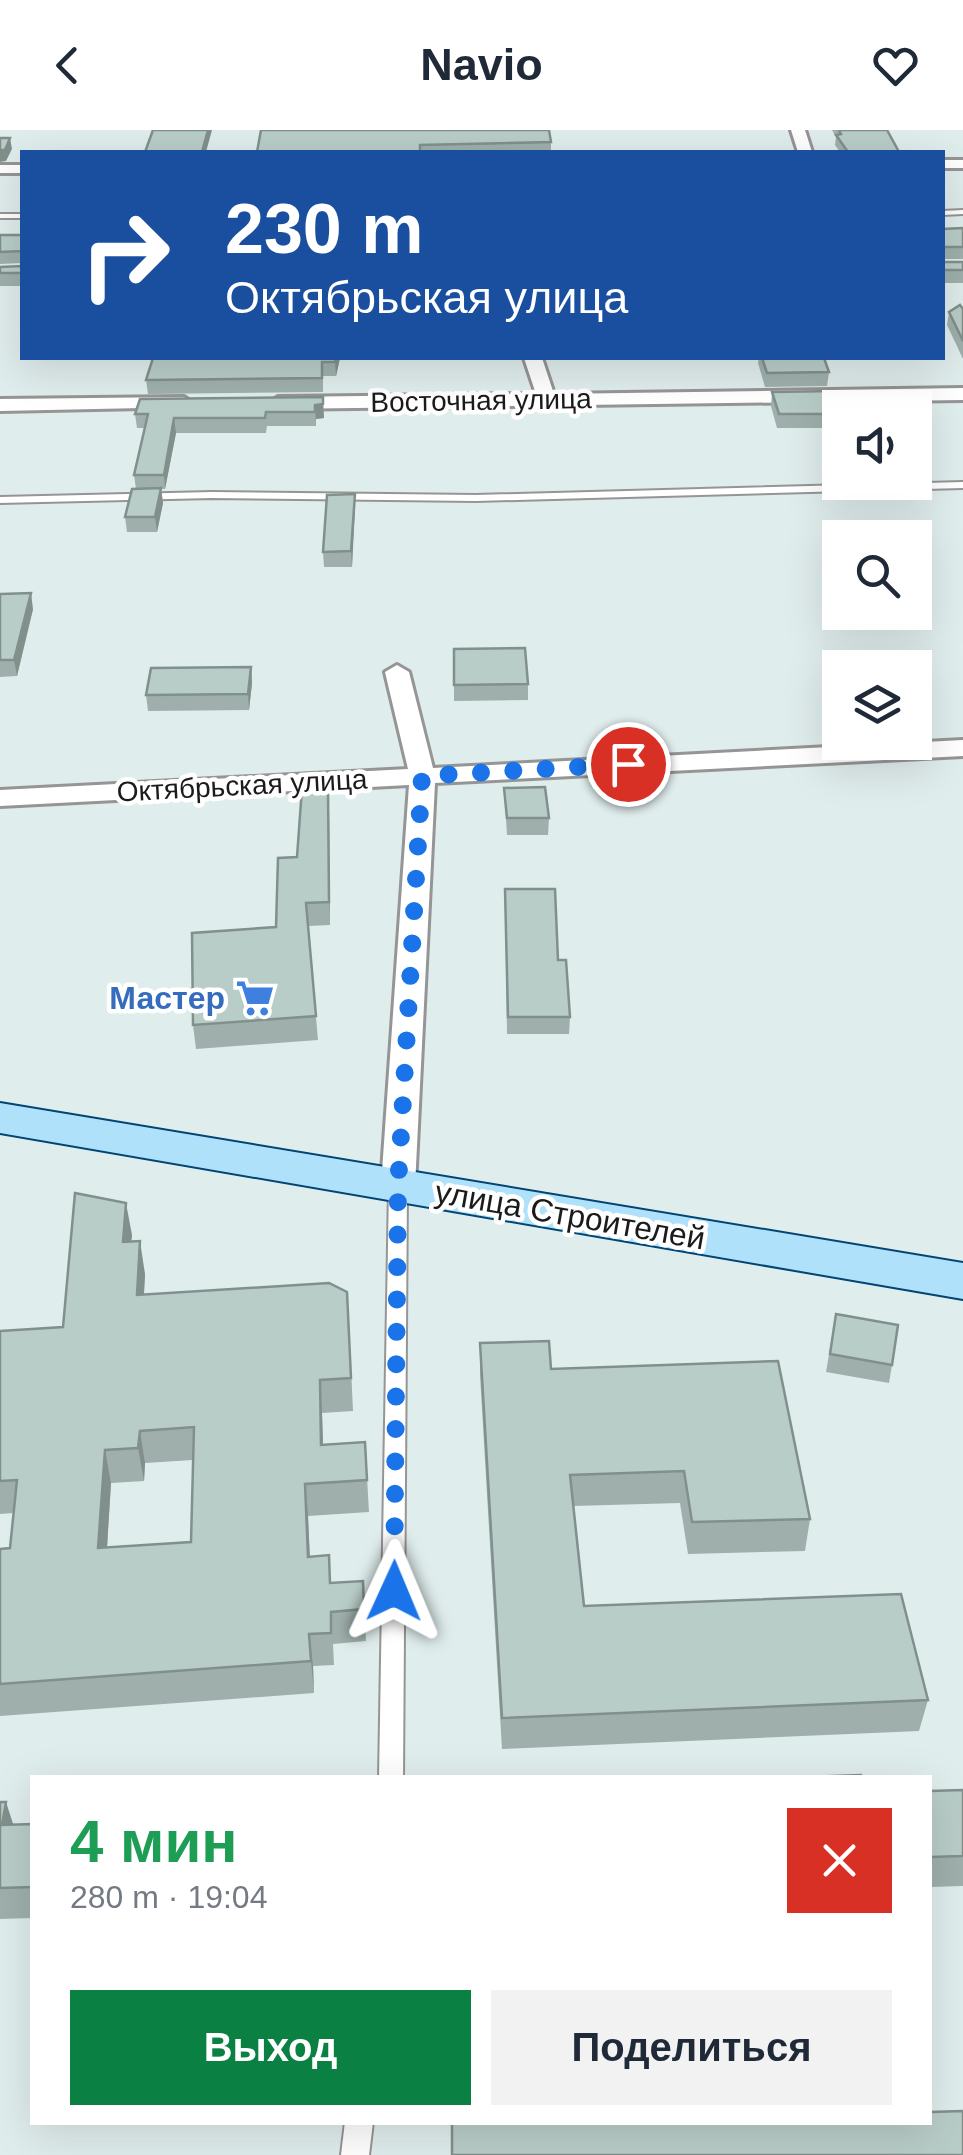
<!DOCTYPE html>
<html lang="ru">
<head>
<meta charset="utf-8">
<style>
	:root { --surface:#fff; --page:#f2f2f3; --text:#1f2937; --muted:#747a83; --accent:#0b8043 }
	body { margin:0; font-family:Helvetica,sans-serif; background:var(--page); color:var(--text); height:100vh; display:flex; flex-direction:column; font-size:38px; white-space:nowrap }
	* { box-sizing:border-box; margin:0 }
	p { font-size:32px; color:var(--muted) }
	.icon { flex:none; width:55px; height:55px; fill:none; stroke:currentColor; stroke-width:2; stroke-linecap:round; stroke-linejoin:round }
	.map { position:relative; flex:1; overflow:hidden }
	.panel { position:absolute; left:30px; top:1645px; width:902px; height:350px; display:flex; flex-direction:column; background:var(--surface); border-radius:0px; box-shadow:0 10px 40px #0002 }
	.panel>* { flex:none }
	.top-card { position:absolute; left:20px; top:20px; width:925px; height:210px; border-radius:0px; box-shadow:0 10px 40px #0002; background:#1a4fa0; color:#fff; overflow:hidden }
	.controls { position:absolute; left:822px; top:260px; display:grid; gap:20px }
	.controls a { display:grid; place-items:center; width:110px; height:110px; border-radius:0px; background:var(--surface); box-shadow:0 10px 40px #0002; font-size:50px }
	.pin { position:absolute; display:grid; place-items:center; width:85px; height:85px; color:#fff; margin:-42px; border:5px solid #fff; border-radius:50%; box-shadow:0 2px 10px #0007 }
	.me { position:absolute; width:110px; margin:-55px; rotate:1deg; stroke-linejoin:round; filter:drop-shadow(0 0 8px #0008) }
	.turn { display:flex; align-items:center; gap:35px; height:210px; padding:0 40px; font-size:45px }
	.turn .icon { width:130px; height:130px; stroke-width:2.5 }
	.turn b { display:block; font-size:70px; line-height:85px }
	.round { display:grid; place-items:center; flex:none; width:105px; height:105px; border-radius:0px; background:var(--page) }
	.head { display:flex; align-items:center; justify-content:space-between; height:170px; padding:0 40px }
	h1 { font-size:60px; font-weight:600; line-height:75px; color:#1e9e55 }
	.primary-button { display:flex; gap:20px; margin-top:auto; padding:20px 40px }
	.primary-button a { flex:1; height:115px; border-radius:0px; background:var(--accent); color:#fff; font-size:40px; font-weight:600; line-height:115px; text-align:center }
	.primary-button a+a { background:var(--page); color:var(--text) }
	header { display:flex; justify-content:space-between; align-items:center; height:130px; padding:0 40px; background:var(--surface); font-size:45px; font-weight:600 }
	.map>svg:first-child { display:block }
</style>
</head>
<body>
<header><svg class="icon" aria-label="back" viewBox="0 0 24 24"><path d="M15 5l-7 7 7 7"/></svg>Navio<svg class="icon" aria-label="heart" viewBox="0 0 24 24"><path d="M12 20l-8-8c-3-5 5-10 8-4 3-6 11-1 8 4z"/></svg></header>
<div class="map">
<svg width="963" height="2025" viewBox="0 0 963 2025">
	<rect width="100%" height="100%" fill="#e0eded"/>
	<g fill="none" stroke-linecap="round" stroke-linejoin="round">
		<g stroke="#959595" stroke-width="4">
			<g id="service">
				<polygon points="963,80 963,84 942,85 942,81"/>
				<rect x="0" y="84" width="22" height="4"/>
				<polygon points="963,352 963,358 476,371 212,368 0,373 0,367 212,362 476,365"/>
				<polygon points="398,1050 407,1056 403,1648 379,1648 389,1056"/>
				<polygon points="345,1992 373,1992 369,2025 341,2025"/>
			</g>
		</g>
		<g stroke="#959595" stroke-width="6">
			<g id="minor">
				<polygon points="791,0 805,0 812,22 798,22"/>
				<rect x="942" y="30" width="21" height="8"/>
				<rect x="0" y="35" width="22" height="8"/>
				<polygon points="524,228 542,228 554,264 963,258 963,270 278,279 269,273 278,267 536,264"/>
				<polygon points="184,267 193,273 191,277 0,281 0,269"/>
				<polygon points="397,535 409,542 433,638 963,610 963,626 435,653 415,1056 410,1064 398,1067 386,1064 381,1056 409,655 0,676 0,660 408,639 385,542"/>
			</g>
		</g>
		<g stroke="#014574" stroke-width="4">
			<polygon id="secondary" points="0,973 963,1133 963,1169 0,1003"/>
		</g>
		<use href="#service" fill="#fff" fill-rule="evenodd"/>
		<use href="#minor" fill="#fff" fill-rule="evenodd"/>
		<use href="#secondary" fill="#b0e1fb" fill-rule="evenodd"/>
	</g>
	<g fill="#9fb0ac" fill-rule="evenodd">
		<polygon points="261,0 551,12 551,22 257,22"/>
		<polygon points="832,0 887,0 899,22 840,22 835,15 836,7"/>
		<polygon points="963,98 963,129 942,129 942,99"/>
		<polygon points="0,105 22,105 22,133 0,134"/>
		<rect x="942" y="132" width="21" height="21"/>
		<polygon points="22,136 22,156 0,156 0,137"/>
		<polygon points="963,179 963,229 947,195 949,182"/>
		<polygon points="340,228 336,246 323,246 323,262 148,264 146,250"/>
		<polygon points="759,228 824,228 829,242 827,256 765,257 758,233"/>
		<polygon points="772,262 840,278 840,298 777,298 771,276"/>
		<polygon points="323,267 324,288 316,289 316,296 267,296 266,303 176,303 165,359 161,359 163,373 157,402 127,402 125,387 136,359 134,345 145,298 137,298 135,284"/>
		<polygon points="355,364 352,437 324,437 323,422"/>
		<polygon points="0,464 33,479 17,546 0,547"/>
		<polygon points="454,519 528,554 528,570 454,571"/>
		<polygon points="251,537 252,553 249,580 148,581 146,565"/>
		<polygon points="328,658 330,795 308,796 318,910 196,919 193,895 276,797 297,727"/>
		<polygon points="504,658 549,688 548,705 507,705"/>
		<polygon points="505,759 558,830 570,887 569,904 507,904"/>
		<path d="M132,1105L131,1112L145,1144L144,1164L349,1194L353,1281L322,1283L323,1314L365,1312L369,1382L308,1386L310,1427L332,1453L363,1451L366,1511L333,1514L334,1535L313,1536L314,1563L0,1586V1419L10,1418L14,1383L0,1384V1201L63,1197ZM193,1330L191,1412L107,1417L111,1353L144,1351L145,1333Z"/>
		<polygon points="836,1184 892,1235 889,1253 826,1242"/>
		<polygon points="480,1213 551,1239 810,1389 805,1421 688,1424 680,1373 573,1376 584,1476 928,1570 919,1601 502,1619 480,1245"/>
		<polygon points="963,1660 963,1756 930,1757 930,1661"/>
		<polygon points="0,1672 13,1695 32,1694 32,1788 0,1789"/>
	</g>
	<g fill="#82908c">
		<polygon points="208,0 212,0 206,22 202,22"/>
		<polygon points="10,8 12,19 6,31 0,32 0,20"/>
		<polygon points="336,228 340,228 336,246 335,232"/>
		<polygon points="323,274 324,288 316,289 316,296 315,275"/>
		<polygon points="174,288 176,303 165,359 164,345"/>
		<polygon points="161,358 163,373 157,402 155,387"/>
		<polygon points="355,364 355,379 352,437 351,421"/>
		<polygon points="31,463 33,479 17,546 14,530"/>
		<polygon points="251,537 252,553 249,580 248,564"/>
		<polygon points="328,658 329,680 330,795 329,772"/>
		<polygon points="126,1073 132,1105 128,1145 123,1112"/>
		<polygon points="140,1111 145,1144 142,1198 137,1165"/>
		<polygon points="320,1250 322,1283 324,1347 321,1315"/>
		<polygon points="140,1301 145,1333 144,1351 138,1318"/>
		<polygon points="105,1320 111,1353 105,1450 98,1418"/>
		<polygon points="305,1354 308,1386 311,1459 308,1427"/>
		<polygon points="309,1504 313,1536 314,1563 311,1531"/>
		<polygon points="6,1672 16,1703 2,1695"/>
	</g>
	<g fill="#b9cdc8" stroke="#82908c" stroke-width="2.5" fill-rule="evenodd">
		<polygon points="153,0 208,0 202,22 145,22"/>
		<polygon points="261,0 549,0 551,12 420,15 420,22 257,22"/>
		<polygon points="839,0 887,0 899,22 848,22 836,5 841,4"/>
		<polygon points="0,8 10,8 5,20 0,20"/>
		<polygon points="963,98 963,117 942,117 942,99"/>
		<polygon points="0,105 22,105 22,121 0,122"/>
		<rect x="942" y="132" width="21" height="8"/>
		<polygon points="22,136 22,143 0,143 0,137"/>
		<polygon points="960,175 963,179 963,211 949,182"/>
		<polygon points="153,228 336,228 335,232 322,232 322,248 146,250"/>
		<polygon points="762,228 824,228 829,242 767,243"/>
		<polygon points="835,261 841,278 840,284 779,284 772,262"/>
		<polygon points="323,267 323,274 315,275 315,282 266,282 265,288 174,288 164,345 134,345 148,284 135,284 140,269"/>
		<polygon points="161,358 155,387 125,387 132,359"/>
		<polygon points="355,364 351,421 323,422 327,365"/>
		<polygon points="31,463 14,530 0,530 0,464"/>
		<polygon points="525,518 528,554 454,555 454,519"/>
		<polygon points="251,537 248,564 146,565 151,538"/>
		<polygon points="545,657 549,688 507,688 504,658"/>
		<polygon points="302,658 328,658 329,772 306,773 316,886 193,895 192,803 276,797 278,728 297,727"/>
		<polygon points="505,759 555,759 558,830 566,830 570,887 508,887"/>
		<path d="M75,1063L126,1073L123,1112L140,1111L137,1165L329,1153L347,1162L351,1248L320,1250L321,1315L365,1312L367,1350L305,1354L308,1427L329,1425L330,1453L363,1451L364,1479L331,1482V1503L309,1504L311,1531L0,1554V1419L10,1418L17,1350L0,1351V1201L63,1197ZM194,1297L191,1412L98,1418L105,1320L138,1318L140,1301Z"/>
		<polygon points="836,1184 898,1195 892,1235 830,1224"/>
		<polygon points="549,1211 551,1239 778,1231 810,1389 692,1392 684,1341 570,1345 584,1476 901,1464 928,1570 502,1588 480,1213"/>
		<polygon points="861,1645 862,1648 804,1648 804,1647"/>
		<polygon points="963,1660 963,1726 930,1727 930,1661"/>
		<polygon points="0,1672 6,1672 2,1695 32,1694 32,1757 0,1758"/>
		<polygon points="963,1981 963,2025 452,2025 452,1992 930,1992 930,1982"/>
	</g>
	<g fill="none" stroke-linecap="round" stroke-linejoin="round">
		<polyline stroke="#1a73e8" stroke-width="18" stroke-dasharray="0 32.4" points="394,1461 398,1056 422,646 628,634"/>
	</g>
	<defs>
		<g id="supermarket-bare" transform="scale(3)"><path d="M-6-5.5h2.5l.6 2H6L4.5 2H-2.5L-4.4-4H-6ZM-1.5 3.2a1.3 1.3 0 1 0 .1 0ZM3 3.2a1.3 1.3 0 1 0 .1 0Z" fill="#3f7fe0" stroke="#fff" stroke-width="2.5" paint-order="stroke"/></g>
	</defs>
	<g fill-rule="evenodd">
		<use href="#supermarket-bare" x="255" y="868"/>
	</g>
	<g text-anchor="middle" stroke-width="9" stroke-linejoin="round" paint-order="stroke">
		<g font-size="28" fill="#1b1b1b" stroke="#fff">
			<text transform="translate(481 270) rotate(-1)" y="10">Восточная улица</text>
			<text transform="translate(242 655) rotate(-3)" y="10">Октябрьская улица</text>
		</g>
		<g font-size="32" font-weight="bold" fill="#366cbe" stroke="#fff" text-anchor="end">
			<text x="225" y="879">Мастер</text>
		</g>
		<g font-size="32" fill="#1b1b1b" stroke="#fff">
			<text transform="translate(570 1085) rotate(10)" y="11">улица Строителей</text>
		</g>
	</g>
</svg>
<div class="controls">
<a><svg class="icon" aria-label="sound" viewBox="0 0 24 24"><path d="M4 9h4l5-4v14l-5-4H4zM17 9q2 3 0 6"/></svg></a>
<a><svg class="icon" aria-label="search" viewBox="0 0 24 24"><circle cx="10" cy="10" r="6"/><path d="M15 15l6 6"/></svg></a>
<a><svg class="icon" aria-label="layers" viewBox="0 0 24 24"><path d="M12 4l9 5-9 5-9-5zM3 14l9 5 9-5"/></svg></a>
</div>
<div class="pin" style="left:628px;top:634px;background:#d93025"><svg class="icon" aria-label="arrive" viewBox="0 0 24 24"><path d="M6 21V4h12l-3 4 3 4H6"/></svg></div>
<svg class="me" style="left:394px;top:1461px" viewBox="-20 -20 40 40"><path d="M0-17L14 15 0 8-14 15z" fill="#1a73e8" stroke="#fff" stroke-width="4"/></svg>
<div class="top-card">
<div class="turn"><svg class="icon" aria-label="right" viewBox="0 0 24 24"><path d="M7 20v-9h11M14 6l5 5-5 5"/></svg><div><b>230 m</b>Октябрьская улица</div></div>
</div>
<section class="panel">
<div class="head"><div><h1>4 мин</h1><p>280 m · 19:04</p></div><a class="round" style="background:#d93025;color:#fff"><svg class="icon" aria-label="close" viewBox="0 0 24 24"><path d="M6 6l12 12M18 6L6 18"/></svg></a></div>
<div class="primary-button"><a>Выход</a><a>Поделиться</a></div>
</section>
</div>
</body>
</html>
